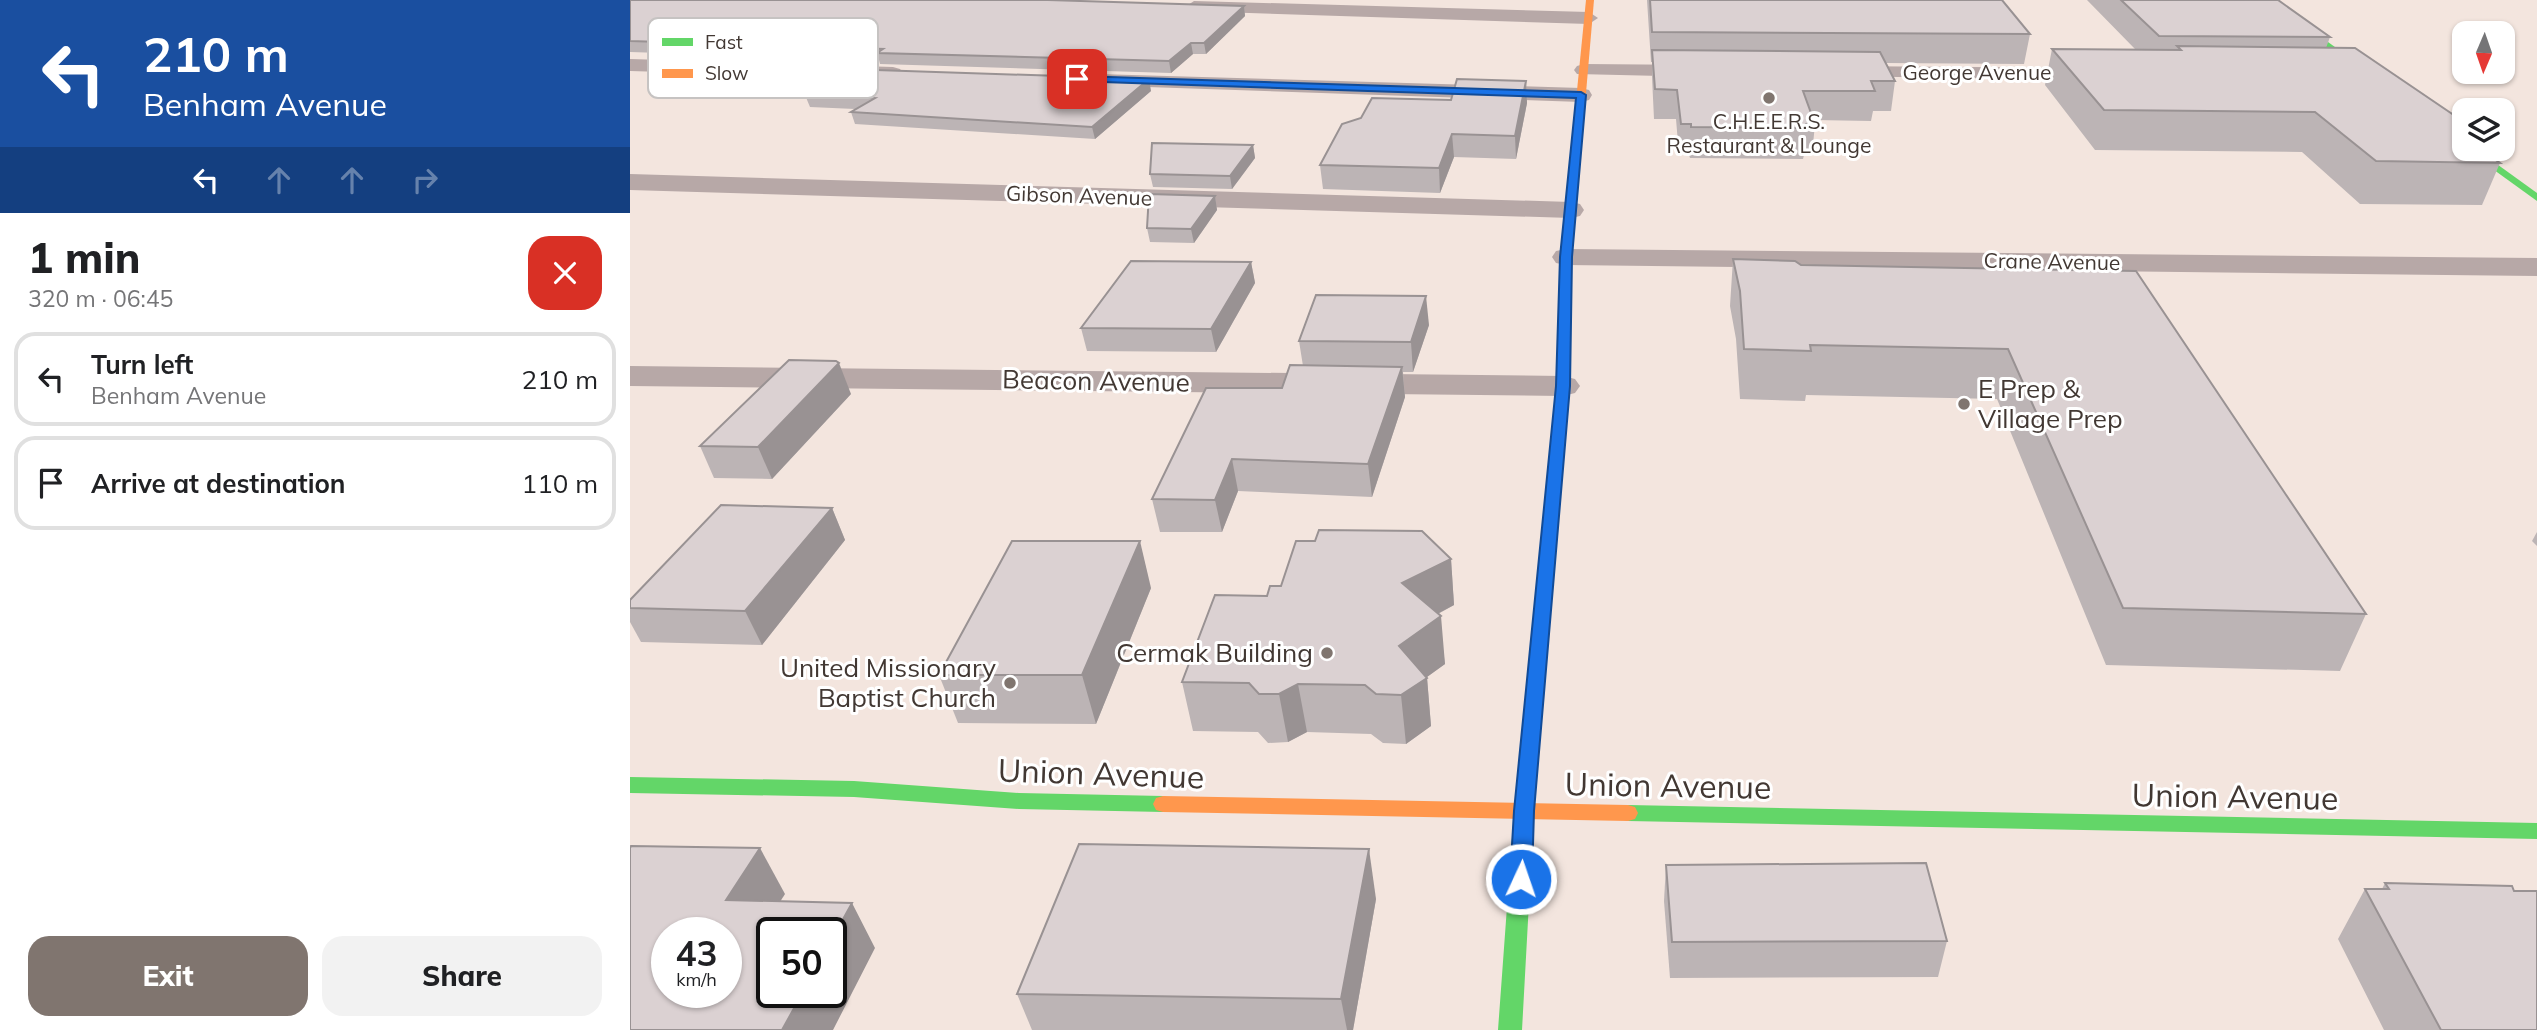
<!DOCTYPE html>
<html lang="en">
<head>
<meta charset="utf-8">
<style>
	:root { --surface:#fff; --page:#f2f2f2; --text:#202124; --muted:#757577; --line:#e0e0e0; --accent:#80756f }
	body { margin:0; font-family:Mulish,sans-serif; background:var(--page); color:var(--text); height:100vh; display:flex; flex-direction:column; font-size:26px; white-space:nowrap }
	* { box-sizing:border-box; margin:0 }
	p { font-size:23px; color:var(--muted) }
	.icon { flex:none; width:38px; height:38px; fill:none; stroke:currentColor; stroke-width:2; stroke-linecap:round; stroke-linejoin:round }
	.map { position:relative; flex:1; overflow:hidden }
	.side { display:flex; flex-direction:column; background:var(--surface); width:630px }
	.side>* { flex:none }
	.banner { background:#1a4fa0; color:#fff; overflow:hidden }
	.needle { width:46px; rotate:182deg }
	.tools { position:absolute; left:1822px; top:21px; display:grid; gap:14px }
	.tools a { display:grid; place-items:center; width:63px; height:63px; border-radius:14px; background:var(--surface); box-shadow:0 2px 5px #0004; font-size:35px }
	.speed { position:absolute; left:21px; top:917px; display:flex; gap:14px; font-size:35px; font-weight:700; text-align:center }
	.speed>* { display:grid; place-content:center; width:91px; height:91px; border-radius:50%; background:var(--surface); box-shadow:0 2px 5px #0004; line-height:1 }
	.speed small { font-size:18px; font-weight:400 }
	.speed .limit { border:4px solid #111; border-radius:10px; background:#fff; color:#111 }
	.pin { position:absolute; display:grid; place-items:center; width:60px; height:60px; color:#fff; margin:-30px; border-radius:14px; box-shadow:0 4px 10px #0006 }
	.me { position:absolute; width:77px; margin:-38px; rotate:3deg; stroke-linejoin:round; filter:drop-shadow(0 0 5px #0008) }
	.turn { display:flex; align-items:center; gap:24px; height:147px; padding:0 28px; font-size:32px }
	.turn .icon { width:91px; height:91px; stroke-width:2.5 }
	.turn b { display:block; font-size:49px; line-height:60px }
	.lanes { display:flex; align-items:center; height:66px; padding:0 28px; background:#0003; justify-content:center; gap:35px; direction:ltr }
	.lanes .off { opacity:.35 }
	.round { display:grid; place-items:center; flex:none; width:74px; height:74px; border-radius:21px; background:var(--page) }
	.headline { display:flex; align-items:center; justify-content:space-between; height:119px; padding:0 28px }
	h1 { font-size:42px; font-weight:800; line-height:52px }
	.action { display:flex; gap:14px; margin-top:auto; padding:14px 28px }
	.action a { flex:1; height:80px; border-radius:21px; background:var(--accent); color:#fff; font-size:28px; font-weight:800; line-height:80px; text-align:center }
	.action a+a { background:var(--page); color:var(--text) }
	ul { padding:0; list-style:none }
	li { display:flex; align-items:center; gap:21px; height:94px; margin:0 14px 10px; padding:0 14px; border:4px solid var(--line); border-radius:21px }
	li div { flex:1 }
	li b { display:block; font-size:26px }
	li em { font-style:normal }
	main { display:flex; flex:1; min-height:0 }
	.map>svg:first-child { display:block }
</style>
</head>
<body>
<main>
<section class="side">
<div class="banner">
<div class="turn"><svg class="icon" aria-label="left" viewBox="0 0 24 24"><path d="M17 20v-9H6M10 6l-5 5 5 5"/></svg><div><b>210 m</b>Benham Avenue</div></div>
<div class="lanes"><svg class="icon" aria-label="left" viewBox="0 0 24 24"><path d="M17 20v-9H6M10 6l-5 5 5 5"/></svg><svg class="icon off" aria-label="ahead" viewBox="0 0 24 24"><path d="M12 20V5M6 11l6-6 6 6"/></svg><svg class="icon off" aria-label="ahead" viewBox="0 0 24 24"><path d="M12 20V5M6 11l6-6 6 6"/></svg><svg class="icon off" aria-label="right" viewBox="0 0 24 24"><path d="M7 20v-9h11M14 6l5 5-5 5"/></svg></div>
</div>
<div class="headline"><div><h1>1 min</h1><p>320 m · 06:45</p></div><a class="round" style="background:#d93025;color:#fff"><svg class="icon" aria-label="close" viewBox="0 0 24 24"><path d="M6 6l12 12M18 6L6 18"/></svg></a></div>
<ul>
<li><svg class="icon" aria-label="left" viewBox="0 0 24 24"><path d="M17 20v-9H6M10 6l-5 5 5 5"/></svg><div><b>Turn left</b><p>Benham Avenue</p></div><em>210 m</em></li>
<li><svg class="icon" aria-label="arrive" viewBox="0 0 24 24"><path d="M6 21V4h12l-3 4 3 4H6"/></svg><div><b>Arrive at destination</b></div><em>110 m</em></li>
</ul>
<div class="action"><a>Exit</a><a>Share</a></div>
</section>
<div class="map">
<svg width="1907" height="1030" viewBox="0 0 1907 1030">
	<rect width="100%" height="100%" fill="#f3e5de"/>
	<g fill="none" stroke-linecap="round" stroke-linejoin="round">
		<g fill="#b7a8a7" fill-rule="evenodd">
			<polygon points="564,1 959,12 968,18 959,24 558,11 555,7"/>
			<polygon points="0,59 263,67 270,69 273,73 270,77 263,79 0,71"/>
			<polygon points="954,64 1074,65 1081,67 1084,71 1081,75 1074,77 947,74 944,70 947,66"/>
			<polygon points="1207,66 1469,68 1476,70 1480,74 1476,78 1469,80 1200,76 1197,72 1200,68"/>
			<polygon points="467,74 951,88 959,90 962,95 959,100 951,102 459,85 456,80 459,75"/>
			<polygon points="0,174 941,202 950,204 954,210 950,216 941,218 0,190"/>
			<polygon points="936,249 1907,258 1907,276 936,265 926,263 922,257 926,251"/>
			<polygon points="0,366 933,376 945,379 950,386 945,393 933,396 0,386"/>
		</g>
		<g fill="#63d668" fill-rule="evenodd">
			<polygon points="1631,0 1640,0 1749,79 1742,81"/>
			<polygon points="946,148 951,151 942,257 940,386 904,811 892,1030 868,1030 884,811 926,386 930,257 941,151"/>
			<polygon points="1835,149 1846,149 1907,193 1907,201"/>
			<polygon points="0,777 224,781 389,793 533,796 540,798 543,804 540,810 533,812 389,809 224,797 0,793"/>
			<polygon points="998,805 1907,823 1907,839 998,821 991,819 988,813 991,807"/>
		</g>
		<g fill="#ff974d" fill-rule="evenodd">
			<polygon points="956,0 964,0 951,151 946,154 941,151"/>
			<polygon points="533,796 998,805 1005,807 1008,813 1005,819 998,821 533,812 526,810 523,804 526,798"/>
		</g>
	</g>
	<g fill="#bcb4b5">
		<polygon points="0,0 614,6 615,16 576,54 563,54 541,73 250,64 249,60 0,52"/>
		<polygon points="1017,0 1372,0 1400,34 1394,64 1255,63 1265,81 1261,111 1243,111 1241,121 1184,120 1185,124 1182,155 1174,155 1173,159 1060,158 1059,155 1049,155 1046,119 1024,119 1022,77 1022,62 1021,62"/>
		<polygon points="1457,0 1648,0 1700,37 1696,48 1834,122 1834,149 1870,163 1852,205 1730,204 1672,152 1465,150 1415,85 1422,49 1505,49"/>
		<polygon points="896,81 897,103 886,159 824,157 810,193 693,189 690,165 731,118 821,100"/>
		<polygon points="185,86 521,91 465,139 225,124 221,112 225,109 180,107 175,95 186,89"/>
		<polygon points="623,145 625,158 602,189 523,187 520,174"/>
		<polygon points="585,196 587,210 564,243 520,242 517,228"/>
		<polygon points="1103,259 1171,265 1506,271 1736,614 1710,671 1476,665 1367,399 1176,395 1175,401 1110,399 1106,339 1100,306"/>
		<polygon points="621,262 625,283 586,352 457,351 451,328"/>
		<polygon points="799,325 783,372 773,372 775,397 742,497 608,491 592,532 530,532 522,499 652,388 673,366 669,341"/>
		<polygon points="221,394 142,479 84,478 70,446"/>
		<polygon points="202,508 215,540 132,645 11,642 0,622 0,600"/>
		<polygon points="1907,532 1907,546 1902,541"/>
		<polygon points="821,559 824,605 808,614 815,664 797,677 801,726 776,744 753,743 741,734 677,732 658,742 638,743 628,732 563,731 552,682 637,596 651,586"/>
		<polygon points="521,588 466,724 328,723 309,675"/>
		<polygon points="1036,865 1317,941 1308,977 1040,978 1034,901"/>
		<polygon points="1755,883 1884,891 1907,1030 1754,1030 1708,939 1735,889 1752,889"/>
		<polygon points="746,899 723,1030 402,1030 387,994"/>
	</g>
	<g fill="#999293">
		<polygon points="614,6 615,16 576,54 574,43"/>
		<polygon points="561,43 563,54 541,73 539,61"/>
		<polygon points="519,79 521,91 465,139 462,127"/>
		<polygon points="896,81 897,103 886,159 885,136"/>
		<polygon points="822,134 824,157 810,193 809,168"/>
		<polygon points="623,145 625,158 602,189 600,176"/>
		<polygon points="585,196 587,210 564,243 561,229"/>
		<polygon points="621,262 625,283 586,352 581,329"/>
		<polygon points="796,296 799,325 783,372 781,342"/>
		<polygon points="209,363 221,394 142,479 128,447"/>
		<polygon points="772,367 775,397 742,497 738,464"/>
		<polygon points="602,459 608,491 592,532 585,500"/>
		<polygon points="202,508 215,540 132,645 115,611"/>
		<polygon points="510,541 521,588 466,724 452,675"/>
		<polygon points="821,559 824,605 777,630 772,583"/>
		<polygon points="811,616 815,664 790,682 797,678 801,726 776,744 771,695 769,646"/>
		<polygon points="668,684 677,732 658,742 649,694"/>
		<polygon points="130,848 155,894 122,946 96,900"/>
		<polygon points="739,849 746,899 723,1030 717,1030 711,999"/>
		<polygon points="222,903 245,948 203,1030 152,1030 173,992 201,992 201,941"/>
	</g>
	<g fill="#dbd1d2" stroke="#999293" stroke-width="2" fill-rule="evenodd">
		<polygon points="0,0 418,0 614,6 574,43 561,43 539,61 247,53 253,49 0,41"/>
		<polygon points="1020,0 1372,0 1400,34 1022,32"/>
		<polygon points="1491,0 1648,0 1700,37 1529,36"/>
		<polygon points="1547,46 1725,48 1834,122 1834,133 1828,133 1834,137 1834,149 1850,149 1870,163 1746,161 1685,112 1474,110 1422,49 1551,50"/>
		<polygon points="1022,50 1250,52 1265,81 1241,81 1245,91 1173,91 1185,124 1176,124 1177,128 1061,127 1061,124 1051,124 1047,90 1025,89"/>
		<polygon points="216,69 519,79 462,127 221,112 245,98 175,95 192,86 185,86"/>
		<polygon points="827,79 896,81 885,136 822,134 809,168 690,165 712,124 731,118 742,98 821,100"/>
		<polygon points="522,143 623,145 600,176 520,174"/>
		<polygon points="519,194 585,196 561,229 517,228"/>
		<polygon points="1103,259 1165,261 1171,265 1506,271 1736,614 1493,608 1378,349 1180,345 1181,351 1114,349 1110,291"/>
		<polygon points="501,261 621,262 581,329 451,328"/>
		<polygon points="686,295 796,296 781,342 669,341"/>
		<polygon points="159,360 206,361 209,363 128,447 70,446"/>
		<polygon points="660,365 772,367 738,464 602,459 585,500 522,499 576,388 652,388"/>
		<polygon points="91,505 202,508 115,611 0,608 0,600"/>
		<polygon points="689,530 792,531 821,559 772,583 811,616 769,646 797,678 771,695 746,694 735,685 668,684 649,694 629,694 619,683 552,682 585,595 637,596 640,586 651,586 666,541 685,541"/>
		<polygon points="382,541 510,541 452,675 309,675"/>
		<polygon points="449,844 739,849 711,999 387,994"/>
		<path d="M1,846L130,848L96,900L222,903L201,941V933H142V992H173L152,1030H0V848ZM37,933H96V992H37Z"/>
		<polygon points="1296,863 1317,941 1042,942 1036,865"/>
		<polygon points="1755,883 1882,886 1884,891 1907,891 1907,1030 1811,1030 1735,889 1759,889"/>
	</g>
	<polygon fill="#1a73e8" stroke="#114b97" stroke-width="2" points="447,76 951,92 956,95 942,257 940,386 904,811 902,879 898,886 891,888 883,886 880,879 884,811 926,386 930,257 946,98 444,81 444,77"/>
	<g fill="#80756f" stroke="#fff" stroke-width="2.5">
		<circle cx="1139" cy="98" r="7"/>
		<circle cx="1334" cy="404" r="7"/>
		<circle cx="697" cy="653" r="7"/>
		<circle cx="380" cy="683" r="7"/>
	</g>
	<g text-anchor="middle" stroke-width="6" stroke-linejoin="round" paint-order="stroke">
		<g font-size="21" fill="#423833" stroke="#fff">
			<text x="1347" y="80">George Avenue</text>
			<text transform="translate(449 196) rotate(2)" y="7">Gibson Avenue</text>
			<text transform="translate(1422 262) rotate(1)" y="7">Crane Avenue</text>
		</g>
		<g font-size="21" fill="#423833" stroke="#fff">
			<text x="1139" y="129">C.H.E.E.R.S.<tspan x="1139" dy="24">Restaurant &amp; Lounge</tspan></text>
		</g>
		<g font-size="26" fill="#423833" stroke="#fff">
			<text transform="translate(466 381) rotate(1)" y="9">Beacon Avenue</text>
		</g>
		<g font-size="26" fill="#423833" stroke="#fff" text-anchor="end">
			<text x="1348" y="398" text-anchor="start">E Prep &amp;<tspan x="1348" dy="30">Village Prep</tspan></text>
			<text x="683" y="662">Cermak Building</text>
			<text x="366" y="677">United Missionary<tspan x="366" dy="30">Baptist Church</tspan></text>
		</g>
		<g font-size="32" fill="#423833" stroke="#fff">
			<text transform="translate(471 774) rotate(2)" y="11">Union Avenue</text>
			<text transform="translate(1038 786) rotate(1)" y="11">Union Avenue</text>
			<text transform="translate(1605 797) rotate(1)" y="11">Union Avenue</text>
		</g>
	</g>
	<rect x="18" y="18" width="230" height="80" rx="10" fill="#fff" stroke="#c6c3c2" stroke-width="2"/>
	<rect x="32" y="38" width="31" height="8" fill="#63d668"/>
	<rect x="32" y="69" width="31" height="9" fill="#ff974d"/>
	<g font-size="19" fill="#423833">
		<text x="75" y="49">Fast</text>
		<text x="75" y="80">Slow</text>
	</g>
</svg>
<div class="tools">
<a><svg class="needle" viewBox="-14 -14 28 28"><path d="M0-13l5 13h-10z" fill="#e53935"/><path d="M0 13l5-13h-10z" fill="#757577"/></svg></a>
<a><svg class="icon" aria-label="layers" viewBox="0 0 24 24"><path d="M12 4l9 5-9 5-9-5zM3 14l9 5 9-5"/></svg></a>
</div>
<div class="speed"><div>43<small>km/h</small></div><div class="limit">50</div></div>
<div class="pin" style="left:447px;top:79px;background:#d93025"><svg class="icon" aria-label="arrive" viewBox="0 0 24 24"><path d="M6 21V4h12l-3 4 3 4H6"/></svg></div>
<svg class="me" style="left:891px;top:879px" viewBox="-20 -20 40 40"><circle r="17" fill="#1a73e8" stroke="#fff" stroke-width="3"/><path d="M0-11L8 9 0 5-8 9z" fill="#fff"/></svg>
</div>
</main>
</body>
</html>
